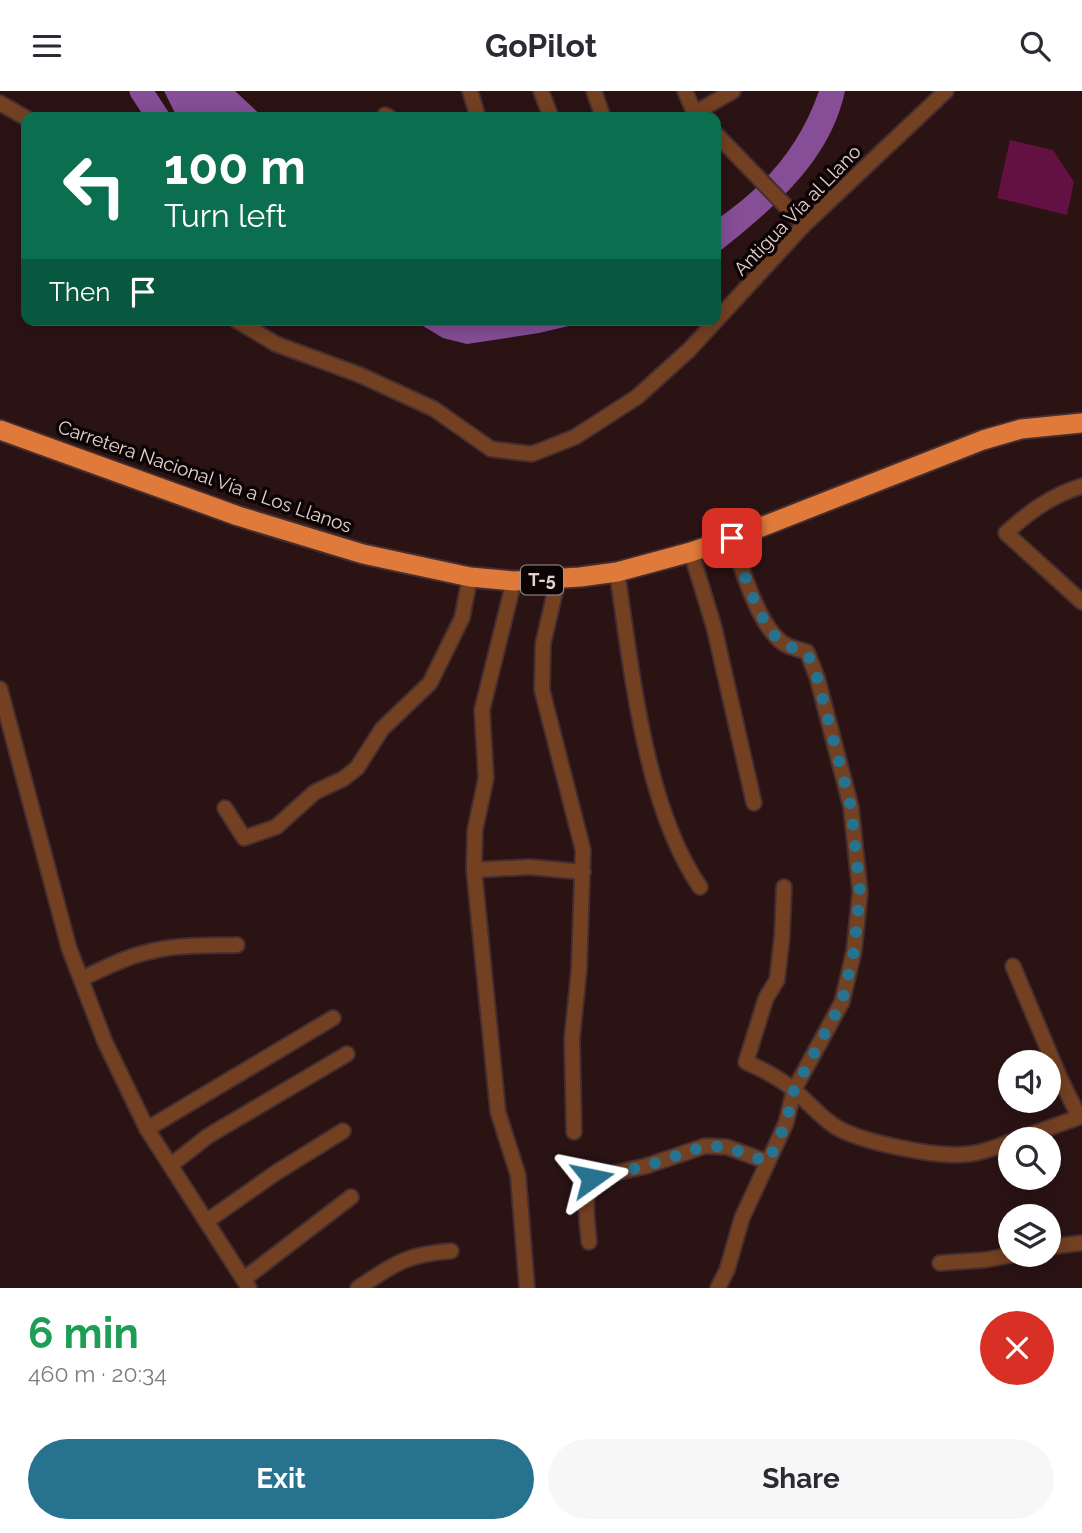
<!DOCTYPE html>
<html lang="en">
<head>
<meta charset="utf-8">
<style>
	:root { --surface:#fff; --page:#f7f7f7; --text:#2b2b33; --muted:#7c7c81; --accent:#27728e }
	body { margin:0; font-family:Raleway,sans-serif; background:var(--page); color:var(--text); height:100vh; display:flex; flex-direction:column; font-size:26px; white-space:nowrap }
	* { box-sizing:border-box; margin:0 }
	p { font-size:23px; color:var(--muted) }
	.icon { flex:none; width:38px; height:38px; fill:none; stroke:currentColor; stroke-width:2; stroke-linecap:round; stroke-linejoin:round }
	.map { position:relative; height:1197px; overflow:hidden }
	.sheet { display:flex; flex-direction:column; background:var(--surface); flex:1 }
	.sheet>* { flex:none }
	.banner { position:absolute; left:21px; top:21px; width:700px; height:214px; border-radius:14px; box-shadow:0 4px 18px #0003; background:#0b6e4f; color:#fff; overflow:hidden }
	.controls { position:absolute; left:998px; top:959px; display:grid; gap:14px }
	.controls a { display:grid; place-items:center; width:63px; height:63px; border-radius:50%; background:var(--surface); box-shadow:0 4px 18px #0003; font-size:35px }
	.pin { position:absolute; display:grid; place-items:center; width:60px; height:60px; color:#fff; margin:-30px; border-radius:14px; box-shadow:0 4px 10px #0006 }
	.me { position:absolute; width:77px; margin:-38px; rotate:78deg; stroke-linejoin:round; filter:drop-shadow(0 0 5px #0008) }
	.turn { display:flex; align-items:center; gap:24px; height:147px; padding:0 28px; font-size:32px }
	.turn .icon { width:91px; height:91px; stroke-width:2.5 }
	.turn b { display:block; font-size:49px; line-height:60px }
	.then { display:flex; align-items:center; height:66px; padding:0 28px; background:#0003; gap:14px; font-size:26px }
	.round { display:grid; place-items:center; flex:none; width:74px; height:74px; border-radius:37px; background:var(--page) }
	.overview { display:flex; align-items:center; justify-content:space-between; height:119px; padding:0 28px }
	h1 { font-size:42px; font-weight:700; line-height:52px; color:#1e9e55 }
	.action { display:flex; gap:14px; margin-top:auto; padding:14px 28px }
	.action a { flex:1; height:80px; border-radius:42px; background:var(--accent); color:#fff; font-size:28px; font-weight:700; line-height:80px; text-align:center }
	.action a+a { background:var(--page); color:var(--text) }
	header { display:flex; justify-content:space-between; align-items:center; height:91px; padding:0 28px; background:var(--surface); font-size:32px; font-weight:700 }
	.map>svg:first-child { display:block }
</style>
</head>
<body>
<header><svg class="icon" aria-label="menu" viewBox="0 0 24 24"><path d="M4 6h16M4 12h16M4 18h16"/></svg>GoPilot<svg class="icon" aria-label="search" viewBox="0 0 24 24"><circle cx="10" cy="10" r="6"/><path d="M15 15l6 6"/></svg></header>
<div class="map">
<svg width="1082" height="1197" viewBox="0 0 1082 1197">
	<rect width="100%" height="100%" fill="#2b1314"/>
	<g fill="#864e97">
		<polygon points="164,0 235,0 263,26 177,26"/>
		<path d="M819,0H845C830,72 770,120 716,163V129C765,95 799,57 819,0Z"/>
		<polygon points="413,229 594,229 539,242 467,253 443,247"/>
	</g>
	<g fill="none" stroke-linecap="round" stroke-linejoin="round">
		<polyline stroke="#864e97" stroke-width="23" points="141,0 158,26"/>
	</g>
	<polygon fill="#631143" points="1010,49 1053,59 1074,91 1067,124 997,107"/>
	<g fill="none" stroke-linecap="round" stroke-linejoin="round">
		<g stroke="#452e2f" stroke-width="18">
			<g id="minor">
				<polyline points="470,0 478,26"/>
				<polyline points="541,0 551,26"/>
				<polyline points="594,0 603,26"/>
				<polyline points="685,0 696,26"/>
				<polyline points="0,12 26,27"/>
				<polyline points="385,24 389,26"/>
				<polyline points="700,26 695,22 733,0"/>
				<polyline points="716,43 804,134"/>
				<polyline points="236,229 276,253 360,284 434,318 491,358 532,363 575,346 637,306 689,259 804,134 946,0"/>
				<path d="M1082,395C1052,404 1029,421 1006,442L1082,511"/>
				<polyline points="691,461 714,536 754,712"/>
				<path d="M617,481C632,579 644,714 700,796"/>
				<polyline points="558,488 543,553 542,599 583,759 579,879 572,948 574,1041"/>
				<polyline points="514,490 482,619 486,687 475,739 474,779 498,1021 518,1084 527,1197"/>
				<polyline points="0,598 69,857 105,951 147,1038 249,1197"/>
				<polyline points="225,717 244,747 276,736 315,701 343,688 357,677 382,638 430,592 462,527 470,486"/>
				<polyline points="474,779 530,776 583,781"/>
				<path d="M784,796L782,846L777,889L766,907L746,971C764,979 782,988 797,1002C809,1012 820,1025 833,1034C857,1051 939,1067 968,1063C983,1062 996,1056 1010,1051"/>
				<polyline points="1013,875 1060,987 1079,1026"/>
				<path d="M81,888C103,878 125,866 148,861C177,853 208,855 237,854"/>
				<polyline points="147,1038 333,927"/>
				<polyline points="1018,1048 1082,1025"/>
				<polyline points="171,1074 208,1045 347,963"/>
				<polyline points="207,1130 277,1081 343,1040"/>
				<path d="M589,1151C587,1128 583,1108 592,1087L646,1075L705,1055L727,1056L768,1071"/>
				<polyline points="1048,1156 1082,1152"/>
				<polyline points="940,1172 984,1169 1012,1164"/>
				<polyline points="244,1188 351,1106"/>
				<path d="M358,1197C394,1173 407,1163 451,1160"/>
				<path d="M718,1197L727,1179L742,1127L786,1032L794,999L842,911L854,860L860,801L851,716L817,586L807,561C801,559 792,557 786,554C759,539 741,475 732,447"/>
			</g>
		</g>
		<g stroke="#452e2f" stroke-width="23">
			<polyline id="highway" points="0,339 238,425 363,463 470,486 514,490 580,486 617,481 691,461 751,440 983,349 1021,338 1082,332"/>
		</g>
		<use href="#minor" stroke="#744022" stroke-width="14"/>
		<use href="#highway" stroke="#e07a3a" stroke-width="19"/>
	</g>
	<g fill="none" stroke-linecap="round" stroke-linejoin="round">
		<path stroke="#27728e" stroke-width="12" stroke-dasharray="0 21.6" d="M592,1087L646,1075L705,1055L727,1056L768,1071L786,1032L794,999L842,911L854,860L860,801L851,716L817,586L807,561C801,559 792,557 786,554C759,539 742,475 732,447"/>
	</g>
	<g text-anchor="middle" stroke-width="7" stroke-linejoin="round" paint-order="stroke">
		<rect fill="#0c0404" stroke="#a29494" stroke-width="2" x="521" y="474.5" width="42" height="29" rx="5"/>
		<g font-size="18" font-weight="bold" fill="#e3d2d2">
			<text x="542" y="495">T-5</text>
		</g>
		<g font-size="19" fill="#e3d2d2" stroke="#0c0404">
			<text transform="translate(797 119) rotate(-46)" y="7">Antigua Vía al Llano</text>
			<text transform="translate(205 385) rotate(19)" y="7">Carretera Nacional Vía a Los Llanos</text>
		</g>
	</g>
</svg>
<div class="controls">
<a><svg class="icon" aria-label="sound" viewBox="0 0 24 24"><path d="M4 9h4l5-4v14l-5-4H4zM17 9q2 3 0 6"/></svg></a>
<a><svg class="icon" aria-label="search" viewBox="0 0 24 24"><circle cx="10" cy="10" r="6"/><path d="M15 15l6 6"/></svg></a>
<a><svg class="icon" aria-label="layers" viewBox="0 0 24 24"><path d="M12 4l9 5-9 5-9-5zM3 14l9 5 9-5"/></svg></a>
</div>
<div class="pin" style="left:732px;top:447px;background:#d93025"><svg class="icon" aria-label="arrive" viewBox="0 0 24 24"><path d="M6 21V4h12l-3 4 3 4H6"/></svg></div>
<svg class="me" style="left:592px;top:1087px" viewBox="-20 -20 40 40"><path d="M0-17L14 15 0 8-14 15z" fill="#27728e" stroke="#fff" stroke-width="4"/></svg>
<div class="banner">
<div class="turn"><svg class="icon" aria-label="left" viewBox="0 0 24 24"><path d="M17 20v-9H6M10 6l-5 5 5 5"/></svg><div><b>100 m</b>Turn left</div></div>
<div class="then">Then<svg class="icon" aria-label="arrive" viewBox="0 0 24 24"><path d="M6 21V4h12l-3 4 3 4H6"/></svg></div>
</div>
</div>
<section class="sheet">
<div class="overview"><div><h1>6 min</h1><p>460 m · 20:34</p></div><a class="round" style="background:#d93025;color:#fff"><svg class="icon" aria-label="close" viewBox="0 0 24 24"><path d="M6 6l12 12M18 6L6 18"/></svg></a></div>
<div class="action"><a>Exit</a><a>Share</a></div>
</section>
</body>
</html>
